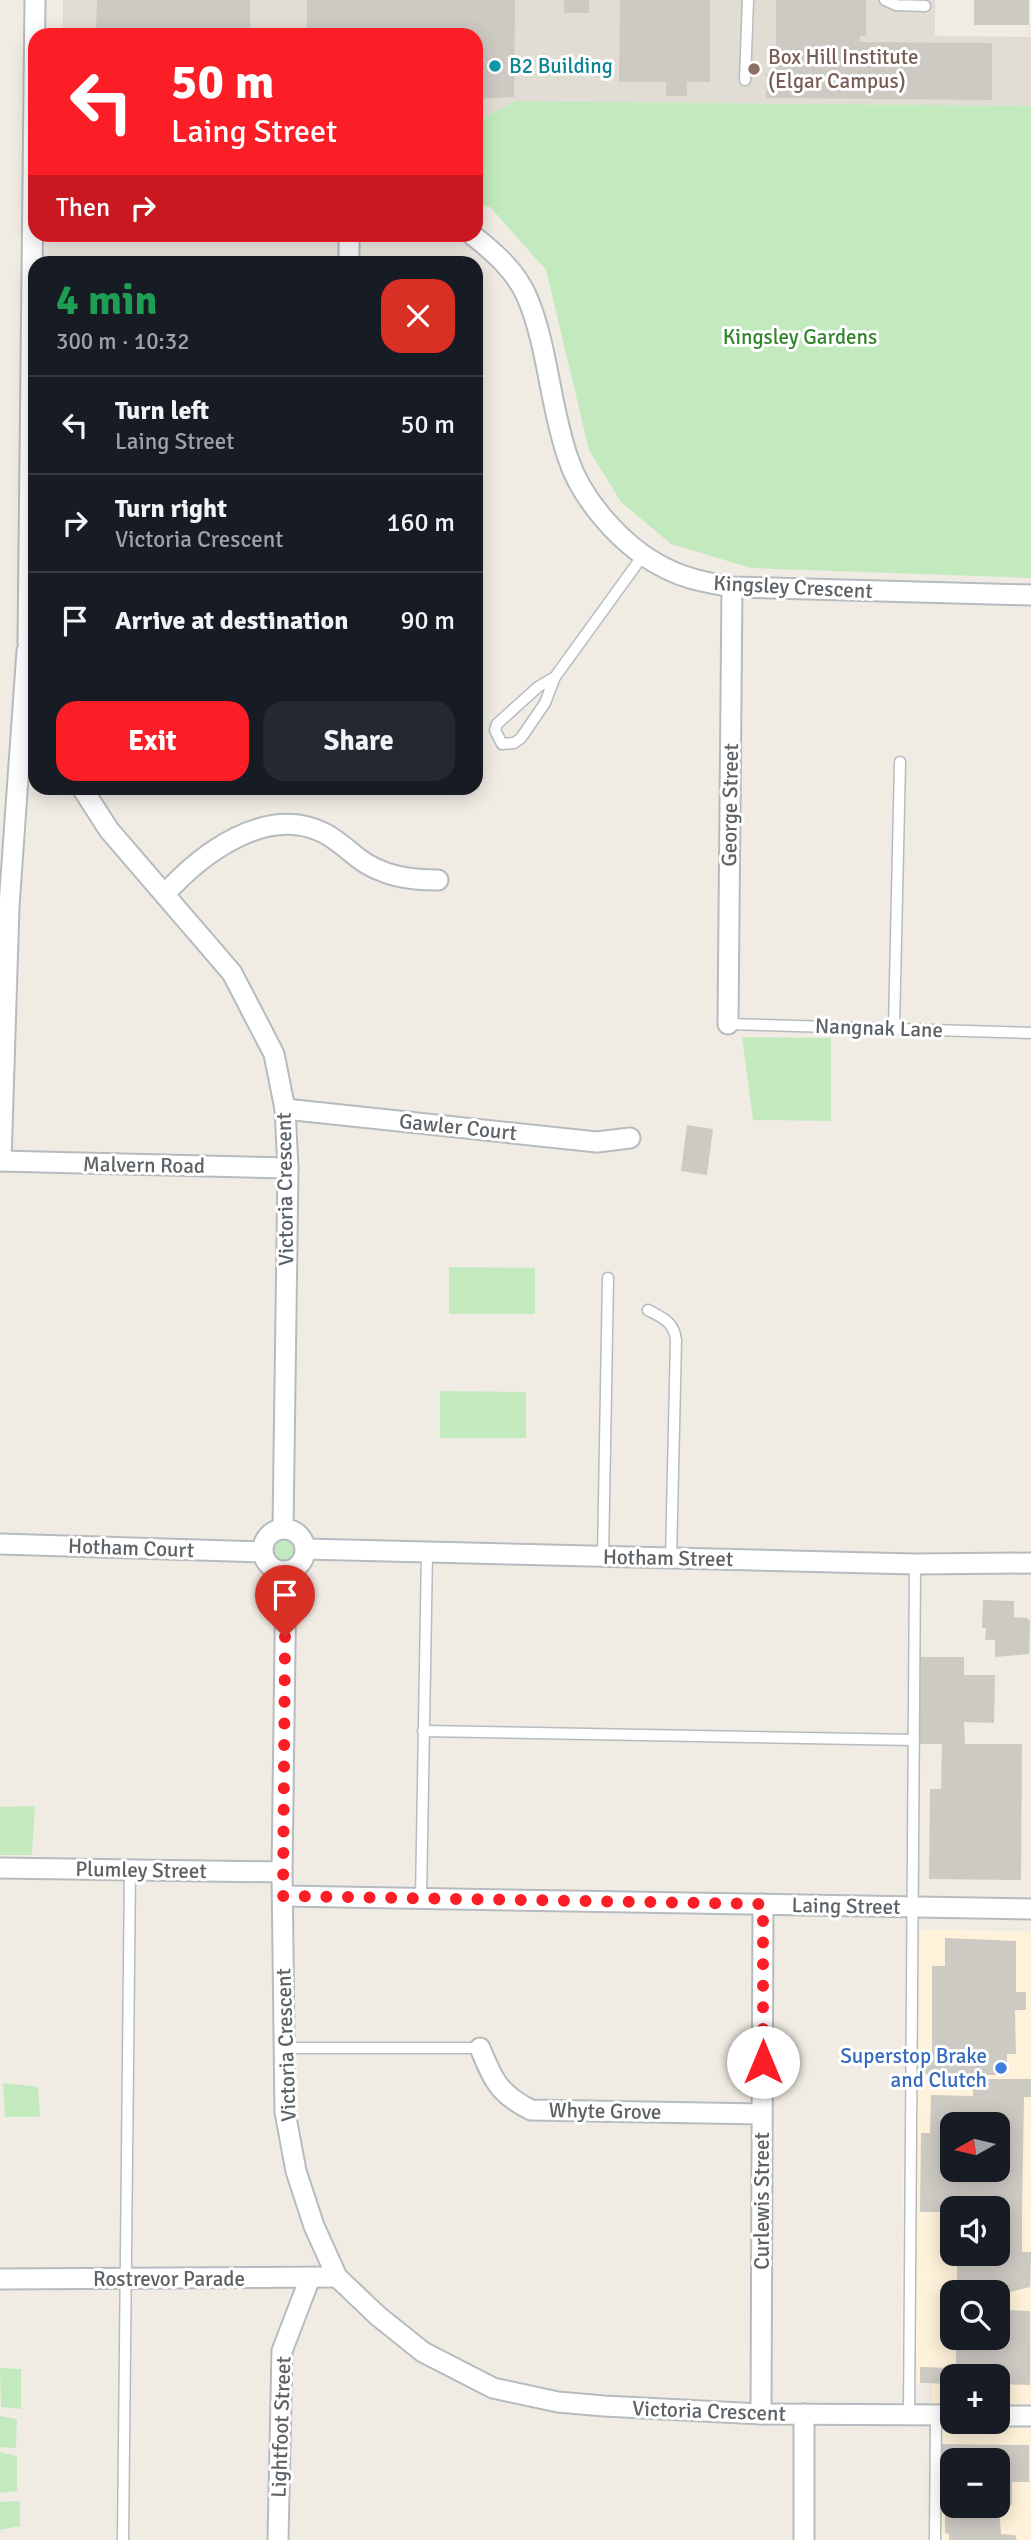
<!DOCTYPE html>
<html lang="en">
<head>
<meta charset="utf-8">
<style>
	:root { --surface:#171b24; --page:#242831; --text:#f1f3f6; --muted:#9ea1a6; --line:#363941; --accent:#fc1e27 }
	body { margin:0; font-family:Signika,sans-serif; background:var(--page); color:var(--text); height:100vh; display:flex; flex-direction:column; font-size:26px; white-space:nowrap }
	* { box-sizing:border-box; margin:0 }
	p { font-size:23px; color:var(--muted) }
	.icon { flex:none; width:38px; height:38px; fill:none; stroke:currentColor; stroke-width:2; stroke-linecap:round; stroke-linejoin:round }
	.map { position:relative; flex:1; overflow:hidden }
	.drawer { position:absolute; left:28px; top:256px; width:455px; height:539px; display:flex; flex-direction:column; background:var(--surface); border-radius:21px; box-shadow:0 4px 18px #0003 }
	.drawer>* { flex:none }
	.top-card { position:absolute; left:28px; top:28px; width:455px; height:214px; border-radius:21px; box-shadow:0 4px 18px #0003; background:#fc1e27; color:#fff; overflow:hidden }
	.needle { width:46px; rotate:262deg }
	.controls { position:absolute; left:940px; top:2112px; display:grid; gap:14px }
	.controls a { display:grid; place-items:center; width:70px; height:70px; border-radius:14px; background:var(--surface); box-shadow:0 4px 18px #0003; font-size:35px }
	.pin { position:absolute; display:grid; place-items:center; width:60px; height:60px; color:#fff; margin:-72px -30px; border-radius:50% 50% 50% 0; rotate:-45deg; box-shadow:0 0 7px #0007 }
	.pin .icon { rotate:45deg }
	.me { position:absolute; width:77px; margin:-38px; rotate:0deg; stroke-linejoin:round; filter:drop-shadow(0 0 5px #0008) }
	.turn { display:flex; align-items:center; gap:24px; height:147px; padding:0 28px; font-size:32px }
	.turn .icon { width:91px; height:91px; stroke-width:2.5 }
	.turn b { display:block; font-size:49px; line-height:60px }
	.then { display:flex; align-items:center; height:66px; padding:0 28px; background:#0003; gap:14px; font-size:26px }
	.round { display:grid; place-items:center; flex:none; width:74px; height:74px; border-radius:21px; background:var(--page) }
	.overview { display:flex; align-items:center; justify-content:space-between; height:119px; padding:0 28px }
	h1 { font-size:42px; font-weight:700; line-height:52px; color:#1e9e55 }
	.cta { display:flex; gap:14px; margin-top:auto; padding:14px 28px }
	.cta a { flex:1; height:80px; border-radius:21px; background:var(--accent); color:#fff; font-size:28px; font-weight:700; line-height:80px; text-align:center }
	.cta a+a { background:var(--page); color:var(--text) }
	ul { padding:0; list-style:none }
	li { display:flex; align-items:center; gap:21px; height:98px; padding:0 28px; border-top:2px solid var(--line) }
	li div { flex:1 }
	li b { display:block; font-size:26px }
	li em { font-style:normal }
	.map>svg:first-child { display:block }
</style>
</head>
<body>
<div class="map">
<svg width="1031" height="2540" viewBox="0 0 1031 2540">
	<rect width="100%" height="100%" fill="#f0ece4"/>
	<path fill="#fff2da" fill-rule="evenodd" d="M906,1930L1031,1931V2540H930L932,2384L901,2385ZM952,2124H998V2170H952ZM952,2208H998V2254H952ZM952,2292H998V2338H952ZM952,2376H998V2422H952ZM952,2460H998V2506H952Z"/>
	<polygon fill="#e2ddd4" points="63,0 935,0 935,36 1031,37 1031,106 515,101 476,122 476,35 63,35"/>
	<g fill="#c3eabe">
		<polygon points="515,101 1031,106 1031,578 751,568 671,544 621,502 589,450 546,270 490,207 476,204 476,122"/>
		<polygon points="742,1037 831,1038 831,1121 753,1120"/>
		<polygon points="449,1267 535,1268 535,1314 449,1314"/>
		<polygon points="440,1391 526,1392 526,1438 440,1438"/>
		<circle cx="283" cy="1551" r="13"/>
		<polygon points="35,1806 32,1855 0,1855 0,1807"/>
		<polygon points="3,2083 38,2087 40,2117 5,2117"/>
		<polygon points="0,2368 21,2369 21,2409 1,2407"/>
		<polygon points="0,2416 17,2419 16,2448 0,2447"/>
		<polygon points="0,2452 17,2456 17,2491 0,2493"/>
		<polygon points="20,2501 20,2526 0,2530 0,2502"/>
	</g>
	<g fill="#cdc9c3" fill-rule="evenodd">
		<polygon points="97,0 250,0 250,35 96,35"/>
		<polygon points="307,0 515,0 514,97 476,99 476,35 307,35"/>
		<rect x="564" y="0" width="25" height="13"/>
		<polygon points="620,0 710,0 710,82 687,82 687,96 666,96 666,82 619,82"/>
		<polygon points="776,0 866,0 866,36 860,36 859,42 992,43 992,100 766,98 766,74 776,74"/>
		<rect x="974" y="0" width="55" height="25"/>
		<polygon points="687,1125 713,1129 707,1175 681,1171"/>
		<polygon points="983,1600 1014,1601 1014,1617 1027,1618 1030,1621 1029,1654 995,1657 995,1640 985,1640 986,1628 982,1628"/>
		<polygon points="916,1657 964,1657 964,1675 995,1675 994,1723 964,1722 965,1744 1022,1744 1021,1880 929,1879 930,1789 941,1789 942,1744 916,1744"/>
		<path d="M945,1938L1016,1941V1992H1026V2010H1015L1016,2054H1007V2075H984V2079H1031V2097H1024L1022,2214V2252H1031L1030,2287L1001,2294V2310L1030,2311V2385L998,2384V2376H952V2384L920,2383V2367L956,2368V2338H998V2292H957V2254H998V2208H952V2251H944L945,2212H920L921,2133H930L931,2095L973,2096V2075L918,2074L919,2055L932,2054V1966H945ZM952,2124H998V2170H952Z"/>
		<polygon points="940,2444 1029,2445 1029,2482 1012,2482 1012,2505 998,2505 998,2468 1005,2468 1004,2464 998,2464 998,2460 952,2460 952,2464 940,2464"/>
		<polygon points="945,2482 952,2482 952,2506 999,2506 1001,2534 1015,2535 1017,2540 949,2540 949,2534 945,2533"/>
	</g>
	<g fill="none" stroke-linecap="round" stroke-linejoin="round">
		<g stroke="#b6bbbf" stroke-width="13">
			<g id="lane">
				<polyline points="885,0 896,5 925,6"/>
				<polyline points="745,80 748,0"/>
				<polyline points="555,677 538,687 497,724 495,730 502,744 514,743 521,738 545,703 555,677 644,554"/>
				<polyline points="728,1024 1031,1033"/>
				<polyline points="894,1028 900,762"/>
				<path d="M648,1310C663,1318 674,1322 676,1340L671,1558"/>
				<polyline points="603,1557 608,1278"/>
				<polyline points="423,1731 914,1740"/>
				<polyline points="421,1899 427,1552"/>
				<polyline points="282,2048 480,2048"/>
				<polyline points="909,2415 915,1564"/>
				<polyline points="123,2540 130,1869"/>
				<polyline points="935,2540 936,2415"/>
			</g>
		</g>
		<g stroke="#b6bbbf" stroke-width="23">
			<g id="street">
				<path d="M471,234C493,251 516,271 527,297C548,346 550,407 568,458C582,501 624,548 665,568C686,579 709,583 732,587L1031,595"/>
				<polyline points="349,262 349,234"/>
				<polyline points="35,668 28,643 35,0"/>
				<polyline points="82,788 109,830 232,973 274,1054 285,1109 288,1168 283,1529"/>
				<path d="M165,894C201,854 266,804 324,833C336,839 347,849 358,858C382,876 409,880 438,880"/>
				<polyline points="728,1024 732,587"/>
				<polyline points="285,1109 597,1142 630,1138"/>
				<polyline points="0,1161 288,1168"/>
				<polyline points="1,1161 9,906 27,651"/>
				<circle cx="284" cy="1550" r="21"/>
				<polyline points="0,1544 263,1552"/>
				<polyline points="305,1549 915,1564 1031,1563"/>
				<polyline points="286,1571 282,1872 285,2112 296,2171 314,2226 337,2277 378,2316 423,2352 493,2388 558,2402 604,2406 761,2414 952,2415"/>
				<polyline points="0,1868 282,1872"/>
				<polyline points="283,1896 1031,1909"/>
				<path d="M480,2048C493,2080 499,2094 531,2110L762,2114"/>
				<polyline points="0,2279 337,2277"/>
				<polyline points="761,2414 763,1904"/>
				<polyline points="998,2416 1031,2416"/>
				<polyline points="278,2540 282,2351 310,2278"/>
				<polyline points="804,2540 804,2414"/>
			</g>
		</g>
		<use href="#lane" stroke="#fff" stroke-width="10"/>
		<use href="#street" stroke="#fff" stroke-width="19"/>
	</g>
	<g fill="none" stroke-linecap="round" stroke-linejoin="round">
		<polyline stroke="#fc1e27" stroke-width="12" stroke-dasharray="0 21.6" points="285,1637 283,1896 763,1904 763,2062"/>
	</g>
	<circle fill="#0f9aa8" stroke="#fff" stroke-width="2.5" cx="495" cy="66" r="7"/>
	<circle fill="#8d6e63" stroke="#fff" stroke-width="2.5" cx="754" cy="69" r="7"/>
	<circle fill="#3f7fe0" stroke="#fff" stroke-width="2.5" cx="1001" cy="2068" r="7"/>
	<g text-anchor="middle" stroke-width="6" stroke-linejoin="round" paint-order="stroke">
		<g font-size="21" fill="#785e54" stroke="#fff" text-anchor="start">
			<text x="768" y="64">Box Hill Institute<tspan x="768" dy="24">(Elgar Campus)</tspan></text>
		</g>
		<g font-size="21" fill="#0d838f" stroke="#fff" text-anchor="start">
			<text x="509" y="73">B2 Building</text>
		</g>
		<g font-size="21" fill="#31852b" stroke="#fff">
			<text x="800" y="344">Kingsley Gardens</text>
		</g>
		<g font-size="21" fill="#5c6266" stroke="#fff">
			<text transform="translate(793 587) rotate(3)" y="7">Kingsley Crescent</text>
			<text transform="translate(730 805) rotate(-89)" y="7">George Street</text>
			<text transform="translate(879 1028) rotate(2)" y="7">Nangnak Lane</text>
			<text transform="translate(458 1127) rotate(6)" y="7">Gawler Court</text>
			<text transform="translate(144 1165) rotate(1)" y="7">Malvern Road</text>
			<text transform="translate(285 1189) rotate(-91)" y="7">Victoria Crescent</text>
			<text transform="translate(131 1548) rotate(2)" y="7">Hotham Court</text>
			<text transform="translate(668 1558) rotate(1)" y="7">Hotham Street</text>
			<text transform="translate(141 1870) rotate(1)" y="7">Plumley Street</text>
			<text transform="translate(846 1906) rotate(1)" y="7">Laing Street</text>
			<text transform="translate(286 2045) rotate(-92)" y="7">Victoria Crescent</text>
			<text transform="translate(605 2111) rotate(1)" y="7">Whyte Grove</text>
			<text transform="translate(762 2201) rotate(-90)" y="7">Curlewis Street</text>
			<text x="169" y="2286">Rostrevor Parade</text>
			<text transform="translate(709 2411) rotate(2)" y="7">Victoria Crescent</text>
			<text transform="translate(281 2427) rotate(-88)" y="7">Lightfoot Street</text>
		</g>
		<g font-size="21" fill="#366cbe" stroke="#fff" text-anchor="end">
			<text x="987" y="2063">Superstop Brake<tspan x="987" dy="24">and Clutch</tspan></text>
		</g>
	</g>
</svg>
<div class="controls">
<a><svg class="needle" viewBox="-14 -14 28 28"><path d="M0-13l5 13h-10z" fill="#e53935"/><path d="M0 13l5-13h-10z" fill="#9ea1a6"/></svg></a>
<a><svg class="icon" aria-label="sound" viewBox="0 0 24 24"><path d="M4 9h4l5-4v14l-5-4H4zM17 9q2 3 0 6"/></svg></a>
<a><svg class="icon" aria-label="search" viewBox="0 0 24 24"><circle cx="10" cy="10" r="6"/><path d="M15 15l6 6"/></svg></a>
<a>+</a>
<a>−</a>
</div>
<div class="pin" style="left:285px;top:1637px;background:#d93025"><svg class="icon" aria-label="arrive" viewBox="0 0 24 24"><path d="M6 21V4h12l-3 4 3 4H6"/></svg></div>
<svg class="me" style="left:763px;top:2062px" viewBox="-20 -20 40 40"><circle r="19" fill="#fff"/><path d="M0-13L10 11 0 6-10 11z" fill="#fc1e27"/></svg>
<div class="top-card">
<div class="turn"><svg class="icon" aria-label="left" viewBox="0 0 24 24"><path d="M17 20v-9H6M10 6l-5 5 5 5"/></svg><div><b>50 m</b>Laing Street</div></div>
<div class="then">Then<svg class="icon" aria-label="right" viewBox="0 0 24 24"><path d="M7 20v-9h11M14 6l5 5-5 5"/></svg></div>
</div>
<section class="drawer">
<div class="overview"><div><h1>4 min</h1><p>300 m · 10:32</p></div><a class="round" style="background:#d93025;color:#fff"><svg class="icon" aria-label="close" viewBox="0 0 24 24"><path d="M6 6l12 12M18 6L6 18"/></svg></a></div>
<ul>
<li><svg class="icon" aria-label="left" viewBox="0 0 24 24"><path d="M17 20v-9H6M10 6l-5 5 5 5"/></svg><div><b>Turn left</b><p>Laing Street</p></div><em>50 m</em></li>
<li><svg class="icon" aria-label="right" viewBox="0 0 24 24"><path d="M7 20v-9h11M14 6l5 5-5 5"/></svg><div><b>Turn right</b><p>Victoria Crescent</p></div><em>160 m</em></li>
<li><svg class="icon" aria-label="arrive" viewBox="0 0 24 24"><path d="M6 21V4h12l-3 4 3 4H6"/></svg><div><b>Arrive at destination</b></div><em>90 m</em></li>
</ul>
<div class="cta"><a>Exit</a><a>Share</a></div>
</section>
</div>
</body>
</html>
